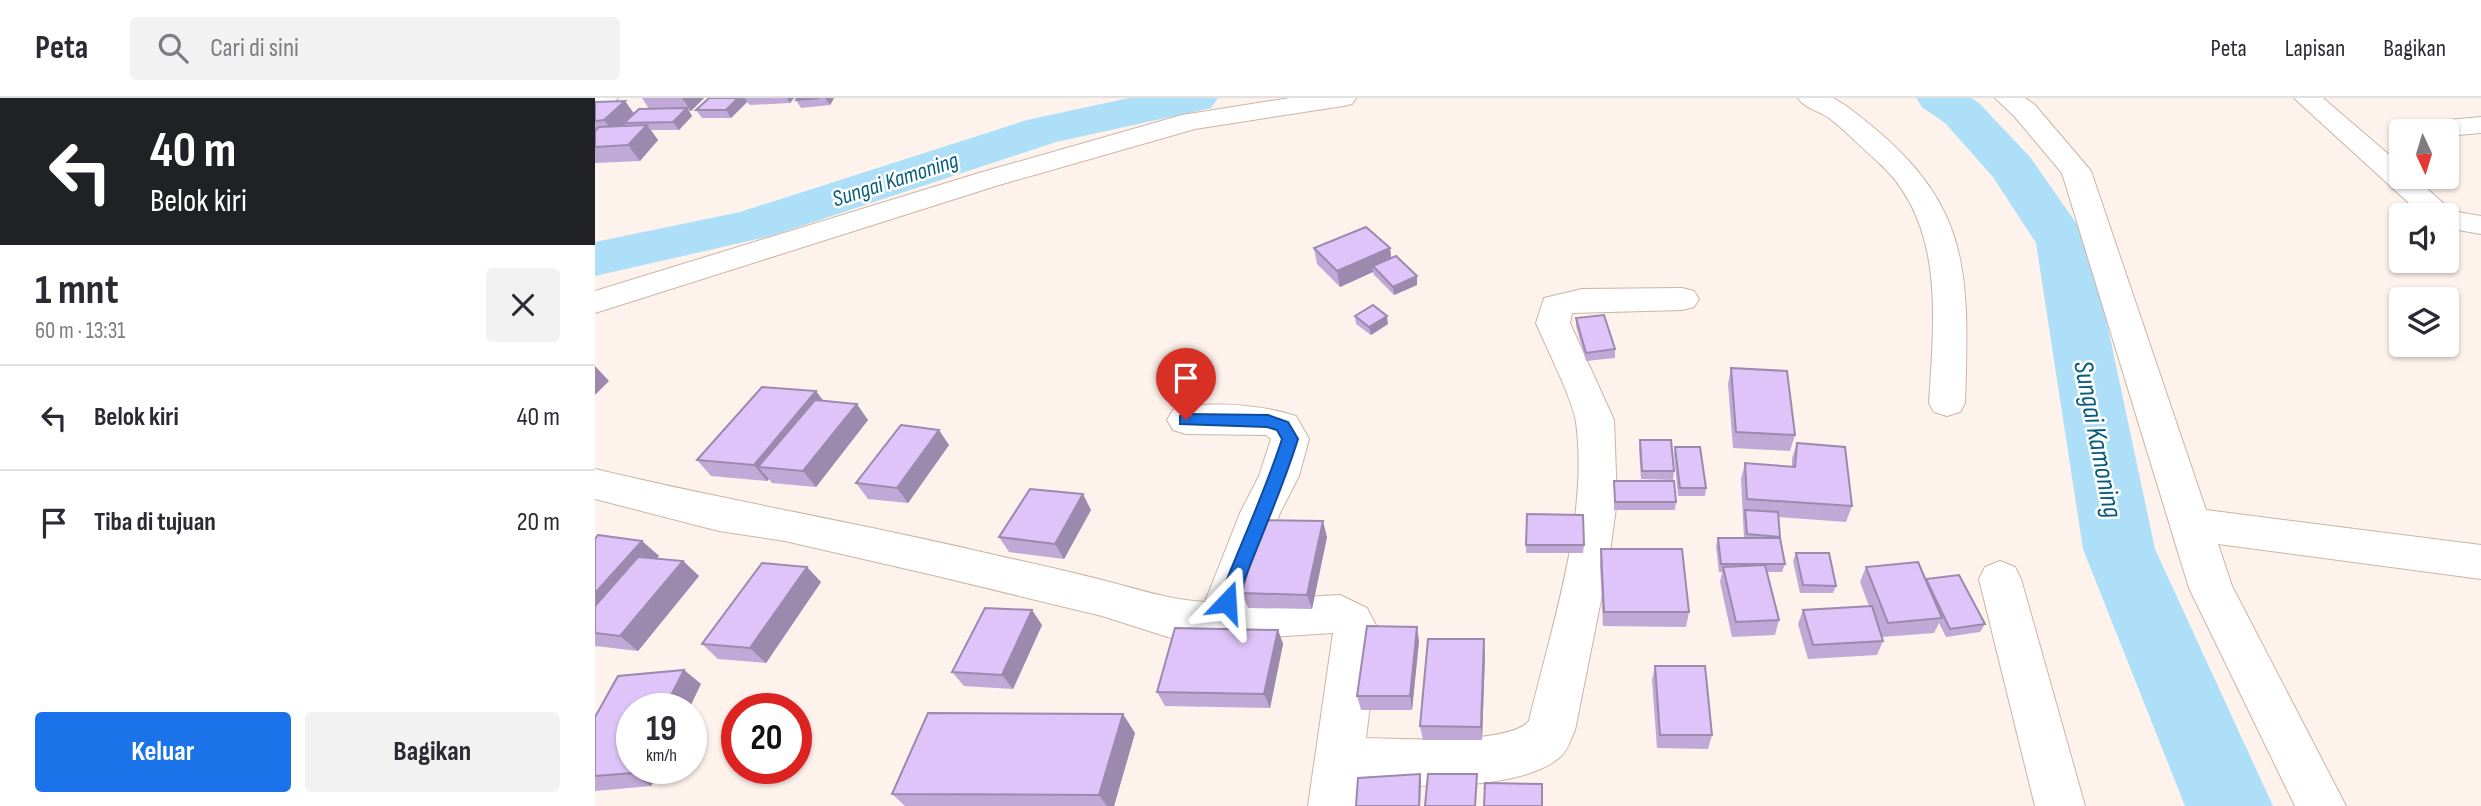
<!DOCTYPE html>
<html lang="id">
<head>
<meta charset="utf-8">
<style>
	:root { --surface:#fff; --page:#f2f2f3; --text:#2b2b33; --muted:#7c7c81; --line:#e1e1e2; --accent:#1a73e8 }
	body { margin:0; font-family:"Sofia Sans Condensed",sans-serif; background:var(--page); color:var(--text); height:100vh; display:flex; flex-direction:column; font-size:26px; white-space:nowrap }
	* { box-sizing:border-box; margin:0 }
	p { font-size:23px; color:var(--muted) }
	.icon { flex:none; width:38px; height:38px; fill:none; stroke:currentColor; stroke-width:2; stroke-linecap:round; stroke-linejoin:round }
	.map { position:relative; flex:1; overflow:hidden }
	.details { display:flex; flex-direction:column; background:var(--surface); width:595px }
	.details>* { flex:none }
	.hud { background:#202124; color:#fff; overflow:hidden }
	.needle { width:46px; rotate:176deg }
	.buttons { position:absolute; left:1794px; top:21px; display:grid; gap:14px }
	.buttons a { display:grid; place-items:center; width:70px; height:70px; border-radius:7px; background:var(--surface); box-shadow:0 2px 5px #0004; font-size:35px }
	.speed { position:absolute; left:21px; top:595px; display:flex; gap:14px; font-size:35px; font-weight:700; text-align:center }
	.speed>* { display:grid; place-content:center; width:91px; height:91px; border-radius:50%; background:var(--surface); box-shadow:0 2px 5px #0004; line-height:1 }
	.speed small { font-size:18px; font-weight:400 }
	.speed .limit { border:10px solid #d22; background:#fff; color:#111 }
	.pin { position:absolute; display:grid; place-items:center; width:60px; height:60px; color:#fff; margin:-72px -30px; border-radius:50% 50% 50% 0; rotate:-45deg; box-shadow:0 0 7px #0007 }
	.pin .icon { rotate:45deg }
	.me { position:absolute; width:77px; margin:-38px; rotate:20deg; stroke-linejoin:round; filter:drop-shadow(0 0 5px #0008) }
	.turn { display:flex; align-items:center; gap:24px; height:147px; padding:0 35px; font-size:32px }
	.turn .icon { width:91px; height:91px; stroke-width:2.5 }
	.turn b { display:block; font-size:49px; line-height:60px }
	.round { display:grid; place-items:center; flex:none; width:74px; height:74px; border-radius:7px; background:var(--page) }
	.headline { display:flex; align-items:center; justify-content:space-between; height:119px; padding:0 35px }
	h1 { font-size:42px; font-weight:700; line-height:52px }
	.primary-button { display:flex; gap:14px; margin-top:auto; padding:14px 35px }
	.primary-button a { flex:1; height:80px; border-radius:7px; background:var(--accent); color:#fff; font-size:28px; font-weight:700; line-height:80px; text-align:center }
	.primary-button a+a { background:var(--page); color:var(--text) }
	ul { padding:0; list-style:none }
	li { display:flex; align-items:center; gap:21px; height:105px; padding:0 35px; border-top:2px solid var(--line) }
	li div { flex:1 }
	li b { display:block; font-size:26px }
	li em { font-style:normal }
	header { display:flex; align-items:center; gap:42px; box-sizing:border-box; height:98px; padding:0 35px; background:var(--surface); border-bottom:2px solid var(--line) }
	header strong { font-size:33px }
	nav { display:flex; gap:38px; margin-inline-start:auto; font-size:24px }
	.search { width:490px; height:63px; background:var(--page); display:flex; align-items:center; gap:18px; box-sizing:border-box; padding:0 24px; border-radius:7px; color:var(--muted); font-size:26px }
	main { display:flex; flex:1; min-height:0 }
	.map>svg:first-child { display:block }
</style>
</head>
<body>
<header>
<strong>Peta</strong>
<div class="search"><svg class="icon" aria-label="search" viewBox="0 0 24 24"><circle cx="10" cy="10" r="6"/><path d="M15 15l6 6"/></svg>Cari di sini</div>
<nav><a>Peta</a><a>Lapisan</a><a>Bagikan</a></nav>
</header>
<main>
<section class="details">
<div class="hud">
<div class="turn"><svg class="icon" aria-label="left" viewBox="0 0 24 24"><path d="M17 20v-9H6M10 6l-5 5 5 5"/></svg><div><b>40 m</b>Belok kiri</div></div>
</div>
<div class="headline"><div><h1>1 mnt</h1><p>60 m · 13:31</p></div><a class="round"><svg class="icon" aria-label="close" viewBox="0 0 24 24"><path d="M6 6l12 12M18 6L6 18"/></svg></a></div>
<ul>
<li><svg class="icon" aria-label="left" viewBox="0 0 24 24"><path d="M17 20v-9H6M10 6l-5 5 5 5"/></svg><div><b>Belok kiri</b></div><em>40 m</em></li>
<li><svg class="icon" aria-label="arrive" viewBox="0 0 24 24"><path d="M6 21V4h12l-3 4 3 4H6"/></svg><div><b>Tiba di tujuan</b></div><em>20 m</em></li>
</ul>
<div class="primary-button"><a>Keluar</a><a>Bagikan</a></div>
</section>
<div class="map">
<svg width="1886" height="708" viewBox="0 0 1886 708">
	<rect width="100%" height="100%" fill="#fdf2ec"/>
	<g fill="none" stroke-linecap="round" stroke-linejoin="round">
		<g fill="#ade0f8" fill-rule="evenodd">
			<polygon points="534,0 623,0 616,10 461,44 176,138 0,178 0,144 145,114 432,22"/>
			<polygon points="1321,0 1376,0 1384,5 1435,59 1495,145 1560,451 1678,708 1590,708 1488,451 1441,145 1398,79 1350,25 1328,10"/>
		</g>
		<g stroke="#cdb4a5" stroke-width="2">
			<g id="minor">
				<polygon points="0,0 23,0 9,13 0,15"/>
				<polygon points="695,0 761,0 757,6 748,8 600,31 404,87 0,215 0,193 384,75 587,17"/>
				<path d="M1203,0H1238L1250,7C1374,99 1375,160 1370,305L1365,314L1352,318L1339,314L1334,305C1339,222 1351,124 1282,63C1266,49 1251,33 1234,20C1224,13 1209,10 1203,0Z"/>
				<polygon points="1400,0 1430,0 1439,6 1496,73 1611,412 1886,447 1886,481 1623,446 1637,488 1751,708 1700,708 1594,490 1467,75 1419,18"/>
				<polygon points="1699,0 1728,0 1806,67 1806,79 1819,79 1857,113 1886,118 1886,136 1852,130 1852,117 1827,117"/>
				<polygon points="1886,19 1886,35 1852,38 1852,33 1807,33 1811,27 1821,25"/>
				<path d="M1087,190L1099,193L1104,201L1099,209L1087,212L977,215L975,225L1019,322L1022,402L1014,462L980,632C976,641 972,654 964,660C923,694 817,688 766,686L763,708H713L738,535L625,542L576,540L507,518L338,477L190,443L124,433L0,401V371C125,401 252,423 378,452C421,462 465,471 507,482C543,491 574,502 610,504L645,415L664,378L676,341L671,337L591,336L578,332L572,322L578,312C612,302 668,307 701,318L714,341L704,378L685,415L654,502L745,497L772,510L784,533L771,640C803,641 914,647 934,623C956,530 994,420 981,324C978,302 951,249 941,225L949,200L987,191Z"/>
				<polygon points="1405,463 1420,469 1426,481 1490,708 1440,708 1384,481 1390,469"/>
			</g>
		</g>
		<use href="#minor" fill="#fff" fill-rule="evenodd"/>
	</g>
	<g fill="#c0a9d6">
		<polygon points="47,0 109,0 96,13 94,13 97,18 84,32 56,32 63,42 45,63 0,65 0,4 30,3 39,15 54,11"/>
		<polygon points="114,0 199,0 195,5 155,7 152,4 136,20 107,20 101,12"/>
		<polygon points="202,0 239,0 235,7 206,10 201,2"/>
		<polygon points="719,150 795,150 796,160 822,187 799,197 779,177 778,174 745,189 722,166"/>
		<polygon points="760,218 793,226 776,237 761,226"/>
		<polygon points="981,220 1020,251 1020,260 991,263 981,228"/>
		<polygon points="1136,270 1200,337 1195,353 1138,350 1133,286"/>
		<polygon points="228,303 273,322 221,389 177,385 174,381 172,383 116,378 102,362"/>
		<polygon points="1045,342 1079,373 1078,382 1046,381 1044,350"/>
		<polygon points="1202,345 1257,408 1251,424 1183,419 1185,440 1190,466 1187,474 1172,474 1184,522 1180,537 1137,539 1125,484 1127,474 1124,474 1121,448 1123,440 1149,440 1146,381 1150,365 1197,369 1197,360"/>
		<polygon points="354,347 313,405 273,401 261,385"/>
		<polygon points="1080,349 1111,390 1110,398 1083,398 1079,357"/>
		<polygon points="1019,383 1081,404 1080,412 1019,412"/>
		<polygon points="496,412 469,461 414,454 404,439"/>
		<polygon points="932,416 989,447 988,455 931,455"/>
		<polygon points="732,439 717,511 653,510 647,495"/>
		<polygon points="0,441 47,443 64,458 62,461 88,463 104,478 43,553 0,548"/>
		<polygon points="1006,451 1094,514 1091,529 1008,528 1005,467"/>
		<polygon points="1201,455 1241,488 1238,495 1205,495 1198,463"/>
		<polygon points="1271,469 1331,483 1331,481 1390,526 1385,534 1351,539 1344,525 1339,535 1287,539 1288,543 1282,557 1213,561 1203,526 1208,512 1274,508 1265,484"/>
		<polygon points="226,484 171,565 123,561 107,546"/>
		<polygon points="447,527 418,591 369,588 357,574"/>
		<polygon points="683,532 688,546 675,610 570,608 562,594"/>
		<polygon points="824,543 817,612 766,612 762,598"/>
		<polygon points="890,556 887,642 828,642 825,628"/>
		<polygon points="1060,568 1117,637 1113,651 1062,650 1057,582"/>
		<polygon points="89,572 106,586 37,670 65,670 56,688 0,693 0,619"/>
		<polygon points="540,635 519,708 310,708 297,696"/>
	</g>
	<g fill="#9c89ae">
		<polygon points="87,0 109,0 96,13"/>
		<polygon points="143,0 150,0 152,4 136,20 131,12"/>
		<polygon points="192,0 199,0 195,5"/>
		<polygon points="230,0 239,0 235,7"/>
		<polygon points="30,3 40,18 29,25 31,28 21,38 9,22"/>
		<polygon points="92,10 97,18 84,32 78,24"/>
		<polygon points="52,27 63,42 45,63 33,47"/>
		<polygon points="795,150 797,166 778,168 778,174 745,189 742,173"/>
		<polygon points="822,178 822,187 799,197 798,189"/>
		<polygon points="792,218 793,226 776,237 774,229"/>
		<polygon points="0,268 14,283 0,297"/>
		<polygon points="221,293 233,309 163,369 174,381 172,383 159,367"/>
		<polygon points="262,306 273,322 221,389 208,373"/>
		<polygon points="344,332 354,347 313,405 302,390"/>
		<polygon points="488,396 496,412 469,461 460,446"/>
		<polygon points="728,423 732,439 717,511 712,497"/>
		<polygon points="47,443 64,458 4,526 0,523 0,495"/>
		<polygon points="88,463 104,478 43,553 25,538"/>
		<polygon points="212,469 226,484 171,565 155,550"/>
		<polygon points="437,512 447,527 418,591 407,577"/>
		<polygon points="822,529 824,543 817,612 815,598"/>
		<polygon points="683,532 688,546 675,610 669,596"/>
		<polygon points="889,541 890,556 887,642 886,629"/>
		<polygon points="89,572 106,586 94,611 69,611"/>
		<polygon points="528,616 540,635 519,708 512,708 504,697"/>
		<polygon points="39,670 65,670 56,688 37,675"/>
		<polygon points="825,676 826,683 825,708 824,708"/>
	</g>
	<g fill="#dfc4f9" stroke="#9c89ae" stroke-width="2">
		<polygon points="114,0 143,0 131,12 101,12"/>
		<polygon points="202,0 224,0 201,2"/>
		<polygon points="30,3 9,22 0,23 0,4"/>
		<polygon points="92,10 78,24 29,25 44,11"/>
		<polygon points="52,27 33,47 0,49 0,33 4,29"/>
		<polygon points="771,129 795,150 742,173 719,150"/>
		<polygon points="801,158 822,178 798,189 778,168"/>
		<polygon points="778,207 792,218 774,229 760,218"/>
		<polygon points="1009,217 1020,251 991,255 981,220"/>
		<polygon points="1136,270 1192,273 1200,337 1141,334"/>
		<polygon points="167,289 221,293 159,367 102,362"/>
		<polygon points="220,302 262,306 208,373 163,369"/>
		<polygon points="306,327 344,332 302,390 261,385"/>
		<polygon points="1045,342 1076,342 1079,373 1047,373"/>
		<polygon points="1202,345 1250,349 1257,408 1152,401 1150,365 1200,369"/>
		<polygon points="1080,349 1105,349 1111,390 1085,390"/>
		<polygon points="1019,383 1079,383 1081,404 1020,404"/>
		<polygon points="435,391 488,396 460,446 404,439"/>
		<polygon points="1150,412 1183,414 1185,439 1152,436"/>
		<polygon points="932,416 988,417 989,447 931,447"/>
		<polygon points="667,422 728,423 712,497 647,495"/>
		<polygon points="3,437 47,443 0,495 0,441"/>
		<polygon points="1123,440 1185,440 1190,466 1126,466"/>
		<polygon points="1006,451 1087,451 1094,514 1009,514"/>
		<polygon points="1201,455 1234,455 1241,488 1208,487"/>
		<polygon points="43,459 88,463 25,538 0,535 0,508"/>
		<polygon points="1323,464 1347,520 1293,525 1271,469"/>
		<polygon points="167,465 212,469 155,550 107,546"/>
		<polygon points="1170,467 1184,522 1141,524 1128,469"/>
		<polygon points="1364,477 1390,526 1355,531 1331,481"/>
		<polygon points="1277,508 1288,543 1218,547 1208,512"/>
		<polygon points="390,510 437,512 407,577 357,574"/>
		<polygon points="772,528 822,529 815,598 762,598"/>
		<polygon points="580,530 683,532 669,596 562,594"/>
		<polygon points="833,541 889,541 886,629 825,628"/>
		<polygon points="1060,568 1110,568 1117,637 1065,637"/>
		<polygon points="89,572 69,611 37,611 37,670 39,670 37,675 0,678 0,619 23,578"/>
		<polygon points="333,615 528,616 504,697 297,696"/>
		<polygon points="825,676 824,708 761,708 763,680"/>
		<polygon points="833,676 882,676 880,708 830,708"/>
		<polygon points="890,685 947,686 947,708 889,708"/>
	</g>
	<path fill="#1a73e8" stroke="#114b97" stroke-width="2" d="M591,316L673,317L693,324L703,341C686,396 661,449 641,504L632,512L623,504C644,449 669,397 687,341L682,332L672,329L585,326V318Z"/>
	<g text-anchor="middle" stroke-width="5" stroke-linejoin="round" paint-order="stroke">
		<g font-size="23" font-style="italic" fill="#075e7c" stroke="#fff">
			<text transform="translate(300 81) rotate(-18)" y="8">Sungai Kamoning</text>
		</g>
		<g font-size="28" font-style="italic" fill="#075e7c" stroke="#fff">
			<text transform="translate(1504 341) rotate(79)" y="10">Sungai Kamoning</text>
		</g>
	</g>
</svg>
<div class="buttons">
<a><svg class="needle" viewBox="-14 -14 28 28"><path d="M0-13l5 13h-10z" fill="#e53935"/><path d="M0 13l5-13h-10z" fill="#7c7c81"/></svg></a>
<a><svg class="icon" aria-label="sound" viewBox="0 0 24 24"><path d="M4 9h4l5-4v14l-5-4H4zM17 9q2 3 0 6"/></svg></a>
<a><svg class="icon" aria-label="layers" viewBox="0 0 24 24"><path d="M12 4l9 5-9 5-9-5zM3 14l9 5 9-5"/></svg></a>
</div>
<div class="speed"><div>19<small>km/h</small></div><div class="limit">20</div></div>
<div class="pin" style="left:591px;top:322px;background:#d93025"><svg class="icon" aria-label="arrive" viewBox="0 0 24 24"><path d="M6 21V4h12l-3 4 3 4H6"/></svg></div>
<svg class="me" style="left:632px;top:504px" viewBox="-20 -20 40 40"><path d="M0-17L14 15 0 8-14 15z" fill="#1a73e8" stroke="#fff" stroke-width="4"/></svg>
</div>
</main>
</body>
</html>
